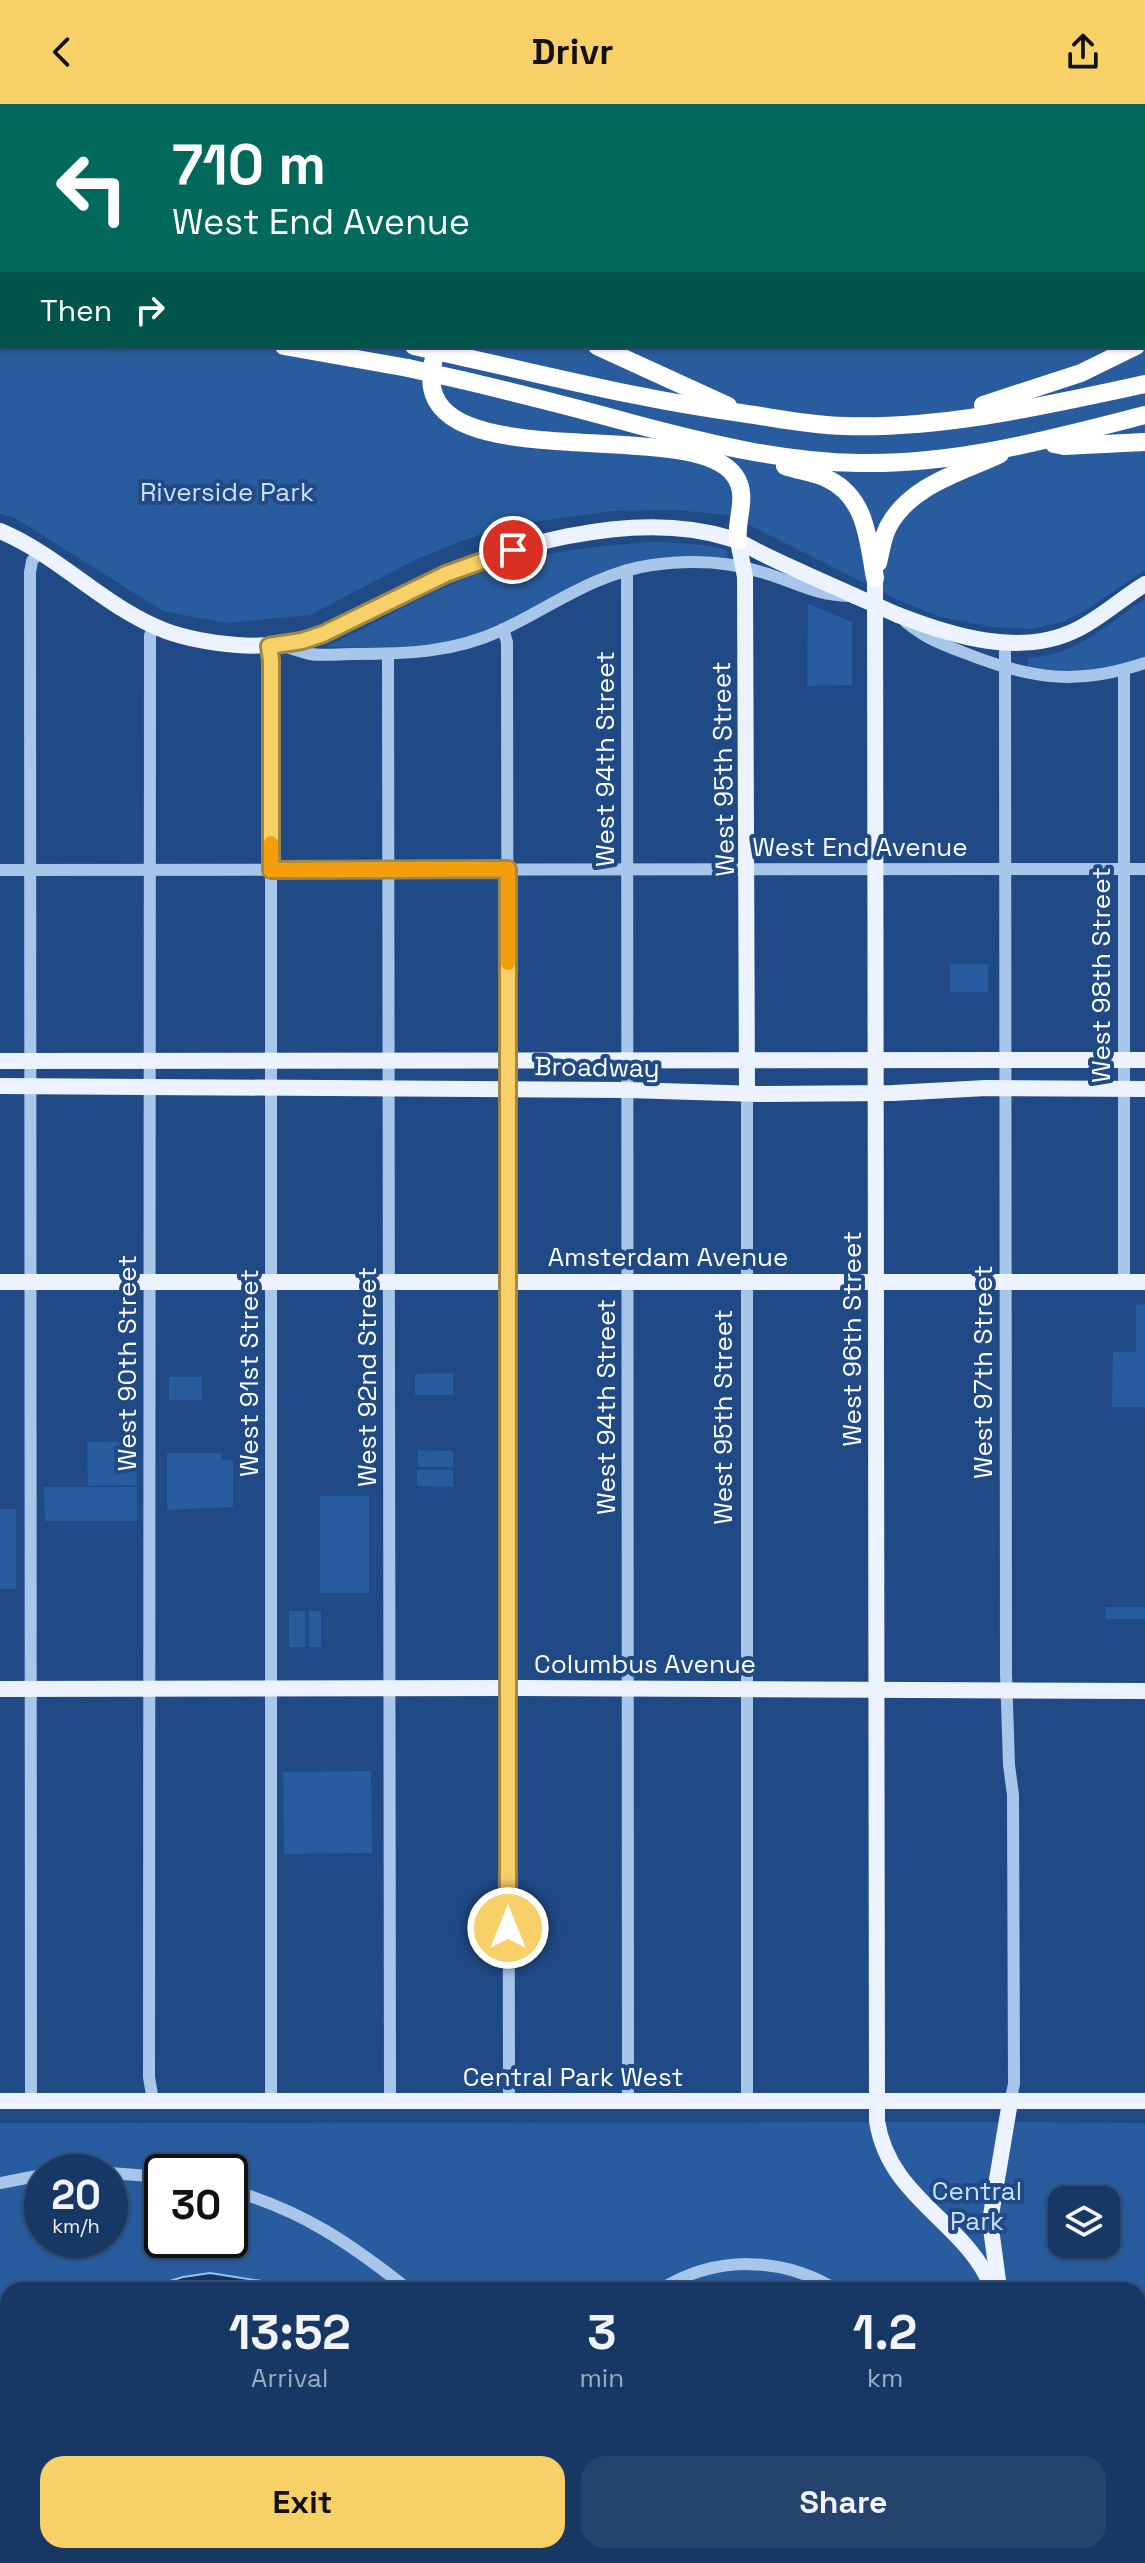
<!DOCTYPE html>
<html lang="en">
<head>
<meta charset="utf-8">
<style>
	:root { --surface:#173864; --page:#24436d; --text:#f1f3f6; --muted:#9eacbf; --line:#365278; --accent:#f8d068 }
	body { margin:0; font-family:"Space Grotesk",sans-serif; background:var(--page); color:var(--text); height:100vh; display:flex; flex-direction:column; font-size:30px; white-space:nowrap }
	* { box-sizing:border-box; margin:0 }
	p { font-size:26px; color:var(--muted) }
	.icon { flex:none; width:44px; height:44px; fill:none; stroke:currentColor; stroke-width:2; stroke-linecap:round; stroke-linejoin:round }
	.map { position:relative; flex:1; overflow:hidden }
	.details { position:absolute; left:0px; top:2178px; width:1146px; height:282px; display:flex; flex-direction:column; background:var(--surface); border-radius:24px 24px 0 0; box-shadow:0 2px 6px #0004,0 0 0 2px var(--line) }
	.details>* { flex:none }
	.banner { position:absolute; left:0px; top:0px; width:1146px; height:244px; box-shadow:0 2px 6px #0004,0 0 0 2px var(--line); background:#00695c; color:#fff; overflow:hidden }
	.controls { position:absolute; left:1048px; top:2082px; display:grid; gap:16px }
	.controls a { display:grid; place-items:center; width:72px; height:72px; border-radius:16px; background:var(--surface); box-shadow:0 2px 6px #0004,0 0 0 2px var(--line); font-size:40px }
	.speed { position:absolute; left:24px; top:2050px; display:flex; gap:16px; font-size:40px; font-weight:700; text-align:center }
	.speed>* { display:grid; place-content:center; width:104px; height:104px; border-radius:50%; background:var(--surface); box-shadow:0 2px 6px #0004,0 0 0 2px var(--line); line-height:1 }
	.speed small { font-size:20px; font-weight:400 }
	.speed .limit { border:4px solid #111; border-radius:12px; background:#fff; color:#111 }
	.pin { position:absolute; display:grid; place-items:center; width:68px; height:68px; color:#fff; margin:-34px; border:4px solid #fff; border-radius:50%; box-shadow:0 2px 8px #0007 }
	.me { position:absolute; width:88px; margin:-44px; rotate:0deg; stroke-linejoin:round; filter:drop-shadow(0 0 6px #0008) }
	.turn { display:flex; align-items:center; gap:28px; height:168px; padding:0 40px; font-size:36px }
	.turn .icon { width:104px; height:104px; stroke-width:2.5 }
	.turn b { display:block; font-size:56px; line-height:68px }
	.then { display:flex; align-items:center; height:76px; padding:0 40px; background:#0003; gap:16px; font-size:30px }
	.eta { display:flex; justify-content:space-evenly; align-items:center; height:136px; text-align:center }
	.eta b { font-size:48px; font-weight:700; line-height:56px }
	.cta { display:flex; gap:16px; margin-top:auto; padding:16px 40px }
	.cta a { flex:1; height:92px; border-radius:24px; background:var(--accent); color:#111; font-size:32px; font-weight:700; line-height:92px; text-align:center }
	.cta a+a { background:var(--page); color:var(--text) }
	header { display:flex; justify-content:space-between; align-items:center; height:104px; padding:0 40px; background:var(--accent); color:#111; font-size:36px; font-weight:700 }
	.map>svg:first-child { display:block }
</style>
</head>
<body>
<header><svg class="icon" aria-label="back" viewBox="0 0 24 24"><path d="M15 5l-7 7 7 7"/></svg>Drivr<svg class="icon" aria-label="share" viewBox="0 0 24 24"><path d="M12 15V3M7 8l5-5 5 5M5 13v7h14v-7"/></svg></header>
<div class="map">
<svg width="1145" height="2459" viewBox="0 0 1145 2459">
	<rect width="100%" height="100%" fill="#1f4a86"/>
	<g fill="#295c9e" fill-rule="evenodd">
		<polygon points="1145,170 1145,466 1086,506 1063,518 1033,525 992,523 941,513 902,498 729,411 674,406 612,407 510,421 464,436 415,456 310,511 226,519 163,507 15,414 0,410 0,240 125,247 125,242 1144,242"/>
		<path d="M651,438C677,439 702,439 727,446L728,456H656L479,531L415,545L325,543C383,517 438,481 499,463C548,447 599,442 651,438Z"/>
		<path d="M1145,495V556C1106,567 1068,569 1028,565V554C1076,552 1107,520 1145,495Z"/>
		<polygon points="808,500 852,518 852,581 807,582"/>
		<rect x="950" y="860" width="38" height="28"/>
		<polygon points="1136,1200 1145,1201 1145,1303 1112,1303 1113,1248 1136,1248"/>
		<polygon points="453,1269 453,1291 415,1291 415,1270"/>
		<polygon points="169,1273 201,1273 202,1296 169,1296"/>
		<polygon points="136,1337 137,1381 88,1382 87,1338"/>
		<polygon points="418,1346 453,1347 453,1363 418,1363"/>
		<polygon points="167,1349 221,1349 221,1356 233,1356 233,1403 167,1406"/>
		<polygon points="417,1366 453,1366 453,1383 417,1382"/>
		<polygon points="44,1383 137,1383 137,1417 45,1417"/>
		<rect x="320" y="1392" width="49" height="97"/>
		<rect x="0" y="1405" width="16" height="80"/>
		<polygon points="1105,1503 1145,1503 1145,1515 1106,1515"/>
		<rect x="289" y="1507" width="16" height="36"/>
		<rect x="309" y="1507" width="12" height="36"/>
		<polygon points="371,1667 372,1749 284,1750 283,1668"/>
		<path d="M1023,2018L1145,2019V2459H0V2019ZM42,2068H110V2136H42ZM162,2068H230V2136H162ZM1062,2096H1106V2140H1062ZM8,2186H1138V2452H8Z"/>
	</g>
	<g fill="#153665" stroke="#9cbfeb" stroke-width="2">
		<polygon points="0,0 1145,0 1145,168 1144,2 2,2 0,185"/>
		<polygon points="210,2169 274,2179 291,2186 139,2186 183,2173"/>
		<polygon points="8,2231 8,2452 482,2452 486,2459 0,2459 0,2233"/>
	</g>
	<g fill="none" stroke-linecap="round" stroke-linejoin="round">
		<g stroke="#a8c5ea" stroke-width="12">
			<polyline points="627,466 628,1997"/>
			<path d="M906,518C927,535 941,540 965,549C1030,575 1077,582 1145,559"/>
			<polyline points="503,525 507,538 509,1997"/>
			<polyline points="1005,538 1006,1569 1009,1661 1013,1691 1014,1980 1010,1998"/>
			<path d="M281,541C290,544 300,548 310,550C324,552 339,550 353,550C405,550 453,549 502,526C552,502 596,469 652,461C688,456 727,457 761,468C794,477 813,491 849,492"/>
			<polyline points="269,542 271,561 271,1996"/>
			<polyline points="388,550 390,1997"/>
			<polyline points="0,766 1145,765"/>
			<polyline points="747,989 747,1997"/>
			<polyline points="1124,1177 1124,566"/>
			<polyline points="31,1996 30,468 32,457 39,448"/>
			<polyline points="153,1997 149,1973 150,532 153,521"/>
			<polyline points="110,2069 162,2073"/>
			<polyline points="0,2079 42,2071"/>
			<path d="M230,2086C302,2106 351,2140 409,2186"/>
			<path d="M660,2186C715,2151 782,2152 837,2186"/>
			<polyline points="1138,2217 1145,2216"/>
		</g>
		<g stroke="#ecf3fe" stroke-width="16">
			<path d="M0,427C60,452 105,504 166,527C188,535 213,539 237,541C303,547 356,515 413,486C499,442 633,404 729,434C742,438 754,446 767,452C796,466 826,479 855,492"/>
			<polyline points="738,437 745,473 747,989"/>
			<path d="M875,474L877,2017C889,2096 968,2118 993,2186"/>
			<path d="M898,511C952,532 1022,554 1078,525C1102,513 1122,494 1145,480"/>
			<polyline points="0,957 1145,956"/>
			<polyline points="0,982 628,986 759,990 893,989 986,984 1145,985"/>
			<polyline points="0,1178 1145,1178"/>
			<polyline points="0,1585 520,1584 1145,1587"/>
			<polyline points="0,1997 1145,1997"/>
			<polyline points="999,2184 990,2117 1010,1998"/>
			<polyline points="993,2459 994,2452"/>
		</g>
		<g stroke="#fff" stroke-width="18">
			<polyline points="0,198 2,198"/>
			<polyline points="0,221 2,221"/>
			<polyline points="284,242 408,264"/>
			<path d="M438,242C382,388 691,305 735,372C749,392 735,416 738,437"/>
			<polyline points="597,242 728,302"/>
			<path d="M467,254C558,274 649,297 741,309C776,314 809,321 844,322C945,325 1047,301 1145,280"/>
			<path d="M462,276C521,290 580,305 638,321C710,340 784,358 859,359C956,361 1052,335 1145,311"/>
			<polyline points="983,301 1081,269 1136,242"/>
			<polyline points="1054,340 1064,342 1145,338"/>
			<path d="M785,362C799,367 815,368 828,375C867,394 868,437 875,474"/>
			<path d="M878,459C881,447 882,435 888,423C910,381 960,369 1000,350"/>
		</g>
		<polyline stroke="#ecf3fe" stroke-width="16" points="855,492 898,511"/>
		<g stroke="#fff" stroke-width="18">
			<polyline points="414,242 467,254"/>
			<polyline points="408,264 462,276"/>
		</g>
	</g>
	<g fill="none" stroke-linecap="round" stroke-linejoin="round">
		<g stroke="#a18744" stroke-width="20">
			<polyline id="route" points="508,1824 508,765 271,766 271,556 269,542 302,537 323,530 446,470 513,446"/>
		</g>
		<use href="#route" stroke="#f8d068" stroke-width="14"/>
		<polyline stroke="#f59e0b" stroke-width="14" points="271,739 271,766 508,765 508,859"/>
	</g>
	<g text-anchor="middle" stroke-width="8" stroke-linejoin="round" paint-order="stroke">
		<g font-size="26" fill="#cddff7" stroke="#1f4a86">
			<text x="227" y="397">Riverside Park</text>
			<text x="977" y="2096">Central<tspan x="977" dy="30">Park</tspan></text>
		</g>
		<g font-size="26" fill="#fff" stroke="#1f4a86">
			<text transform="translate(605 655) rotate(-90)" y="9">West 94th Street</text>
			<text transform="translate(723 665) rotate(-91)" y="9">West 95th Street</text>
			<text x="860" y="752">West End Avenue</text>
			<text transform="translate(1101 871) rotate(-90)" y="9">West 98th Street</text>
			<text transform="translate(597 963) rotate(1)" y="9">Broadway</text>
			<text x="668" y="1162">Amsterdam Avenue</text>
			<text transform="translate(852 1235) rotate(-90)" y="9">West 96th Street</text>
			<text transform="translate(127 1259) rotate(-90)" y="9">West 90th Street</text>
			<text transform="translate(983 1268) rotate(-90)" y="9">West 97th Street</text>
			<text transform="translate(249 1269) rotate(-90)" y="9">West 91st Street</text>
			<text transform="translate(367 1273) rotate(-90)" y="9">West 92nd Street</text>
			<text transform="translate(606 1303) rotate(-90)" y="9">West 94th Street</text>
			<text transform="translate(723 1313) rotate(-90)" y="9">West 95th Street</text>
			<text x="645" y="1569">Columbus Avenue</text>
			<text x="573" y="1982">Central Park West</text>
		</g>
	</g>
</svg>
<div class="controls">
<a><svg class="icon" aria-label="layers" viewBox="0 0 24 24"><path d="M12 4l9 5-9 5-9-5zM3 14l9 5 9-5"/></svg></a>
</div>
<div class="speed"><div>20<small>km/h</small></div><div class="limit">30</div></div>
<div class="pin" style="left:513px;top:446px;background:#d93025"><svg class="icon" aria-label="arrive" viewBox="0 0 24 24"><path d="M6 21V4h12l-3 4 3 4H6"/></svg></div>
<svg class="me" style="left:508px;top:1824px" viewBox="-20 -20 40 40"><circle r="17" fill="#f8d068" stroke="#fff" stroke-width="3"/><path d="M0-11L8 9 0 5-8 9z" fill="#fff"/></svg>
<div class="banner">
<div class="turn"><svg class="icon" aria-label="left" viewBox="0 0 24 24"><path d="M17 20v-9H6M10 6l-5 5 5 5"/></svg><div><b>710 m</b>West End Avenue</div></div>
<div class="then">Then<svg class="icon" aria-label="right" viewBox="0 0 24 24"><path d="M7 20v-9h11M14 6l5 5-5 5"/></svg></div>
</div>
<section class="details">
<div class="eta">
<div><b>13:52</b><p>Arrival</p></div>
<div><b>3</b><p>min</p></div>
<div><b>1.2</b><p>km</p></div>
</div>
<div class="cta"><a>Exit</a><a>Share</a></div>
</section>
</div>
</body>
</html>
